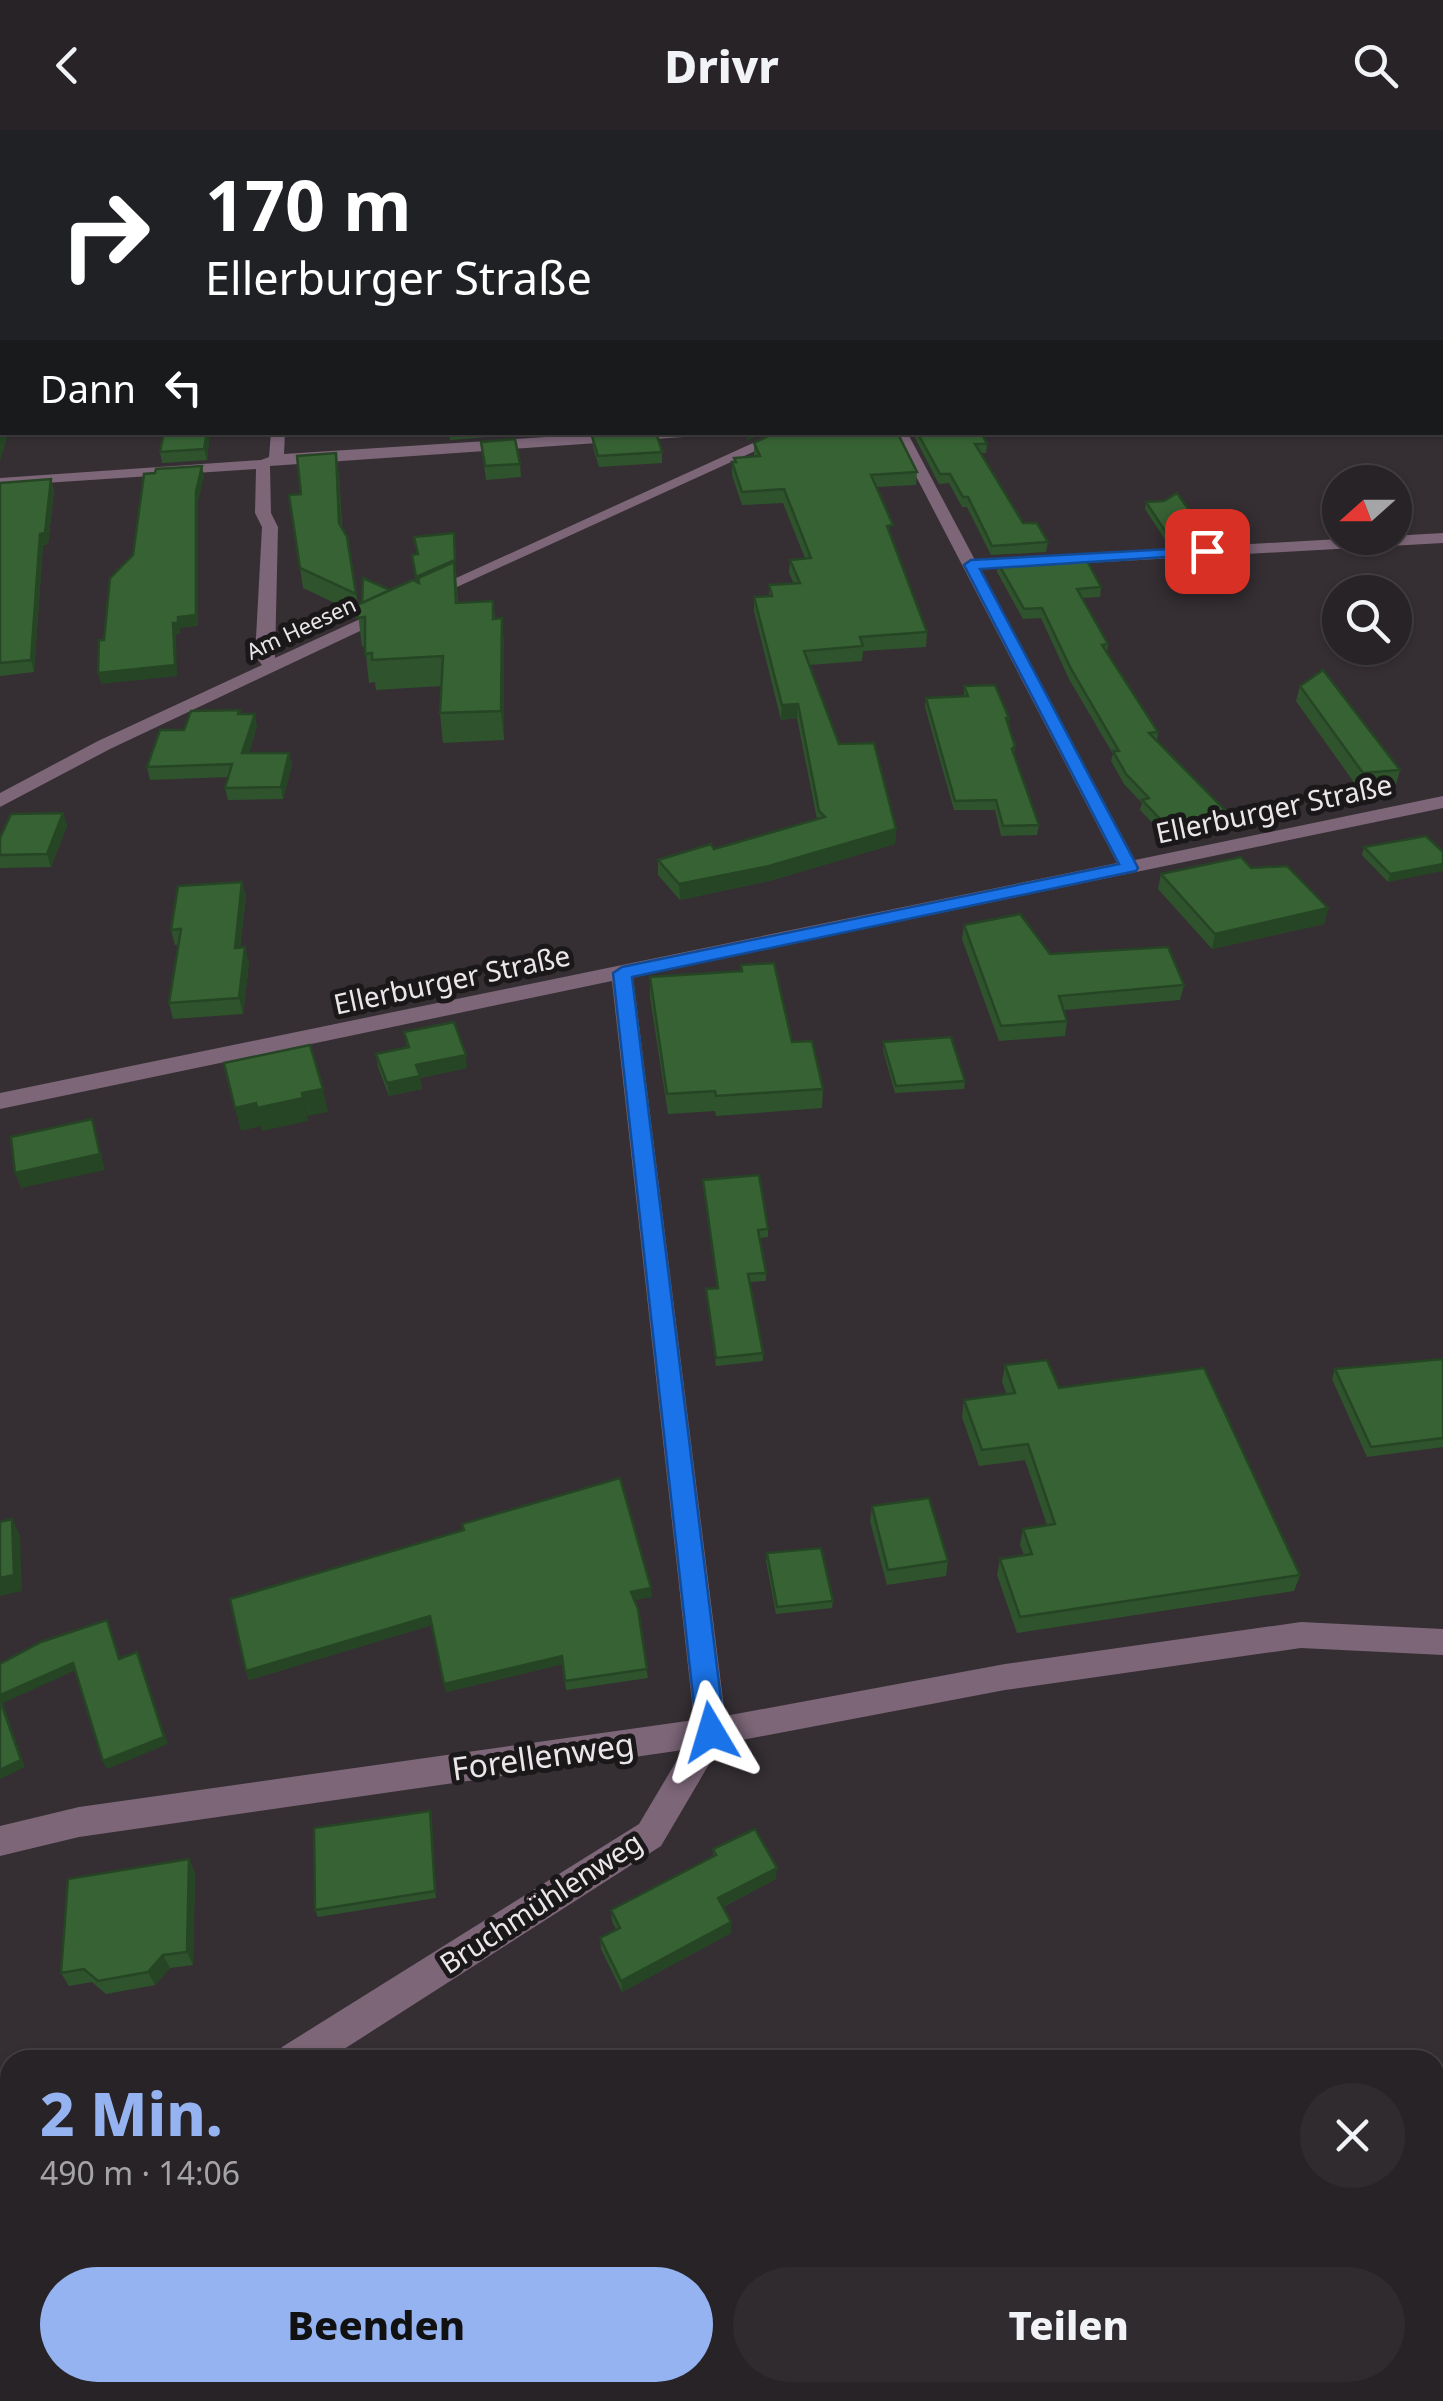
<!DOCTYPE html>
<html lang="de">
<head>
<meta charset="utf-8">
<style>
	:root { --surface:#282326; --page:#302b2e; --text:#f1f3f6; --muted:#a5a4a7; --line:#444043; --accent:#95b2f1 }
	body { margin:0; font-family:"Noto Sans",sans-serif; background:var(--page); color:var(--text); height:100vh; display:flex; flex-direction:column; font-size:38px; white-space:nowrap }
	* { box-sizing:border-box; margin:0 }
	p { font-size:32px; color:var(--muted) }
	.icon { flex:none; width:55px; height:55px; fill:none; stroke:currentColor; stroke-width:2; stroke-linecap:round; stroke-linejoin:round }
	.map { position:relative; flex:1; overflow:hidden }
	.sheet { position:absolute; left:0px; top:1920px; width:1445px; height:352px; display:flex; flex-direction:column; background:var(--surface); border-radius:30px 30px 0 0; box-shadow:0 2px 8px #0004,0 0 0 2px var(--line) }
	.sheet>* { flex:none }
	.top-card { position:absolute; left:0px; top:0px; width:1445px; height:305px; box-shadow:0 2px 8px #0004,0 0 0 2px var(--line); background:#202124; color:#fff; overflow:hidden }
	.needle { width:65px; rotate:249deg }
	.buttons { position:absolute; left:1322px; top:335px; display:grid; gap:20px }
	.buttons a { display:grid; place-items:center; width:90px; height:90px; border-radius:50%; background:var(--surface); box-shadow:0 2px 8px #0004,0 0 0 2px var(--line); font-size:50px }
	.pin { position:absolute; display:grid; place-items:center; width:85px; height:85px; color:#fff; margin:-42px; border-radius:20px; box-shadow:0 5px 15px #0006 }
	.me { position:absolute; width:110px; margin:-55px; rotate:353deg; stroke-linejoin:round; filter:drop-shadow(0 0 8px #0008) }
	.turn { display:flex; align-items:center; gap:35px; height:210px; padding:0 40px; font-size:45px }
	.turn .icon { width:130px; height:130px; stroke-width:2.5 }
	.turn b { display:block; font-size:70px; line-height:85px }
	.then { display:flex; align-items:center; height:95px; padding:0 40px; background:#0003; gap:20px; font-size:38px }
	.round { display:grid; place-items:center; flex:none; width:105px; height:105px; border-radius:52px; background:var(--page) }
	.summary { display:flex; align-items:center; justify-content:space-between; height:170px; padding:0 40px }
	h1 { font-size:60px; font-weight:800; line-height:75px; color:var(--accent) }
	.action { display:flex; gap:20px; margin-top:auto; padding:20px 40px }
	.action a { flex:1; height:115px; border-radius:60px; background:var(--accent); color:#111; font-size:40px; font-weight:800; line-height:115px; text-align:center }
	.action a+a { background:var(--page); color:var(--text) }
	header { display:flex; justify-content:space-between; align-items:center; height:130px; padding:0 40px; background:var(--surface); font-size:45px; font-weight:800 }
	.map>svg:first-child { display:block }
</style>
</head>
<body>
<header><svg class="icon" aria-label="back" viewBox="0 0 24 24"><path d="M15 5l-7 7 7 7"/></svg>Drivr<svg class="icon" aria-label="search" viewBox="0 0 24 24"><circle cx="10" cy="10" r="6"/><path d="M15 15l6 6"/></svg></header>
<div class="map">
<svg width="1443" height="2271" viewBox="0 0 1443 2271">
	<rect width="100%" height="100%" fill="#352f33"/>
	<polygon fill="#75496e" points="504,0 1126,0 1128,2 504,2"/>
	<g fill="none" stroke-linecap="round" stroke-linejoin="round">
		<g fill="#7c6678" fill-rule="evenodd">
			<rect x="0" y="56" width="2" height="6"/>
			<rect x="1442" y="101" width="1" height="6"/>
			<polygon points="271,302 285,302 284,324 624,302 705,302 698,306 270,336 271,383 278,397 275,528 382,479 394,479 394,485 110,619 0,677 0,663 98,611 262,535 255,526 262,397 255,383 256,339 0,356 0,348 261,330 269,327"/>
			<polygon points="777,302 797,302 435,467 421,464"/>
			<polygon points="893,302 907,302 975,430 1443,403 1443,413 980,439 1135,730 1443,666 1443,678 633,847 725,1586 1005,1534 1301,1492 1443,1499 1443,1525 1301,1518 1005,1560 721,1614 661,1716 327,1930 277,1930 282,1917 639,1694 683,1620 79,1707 0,1726 0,1696 79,1677 694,1590 612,851 0,979 0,963 1117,733"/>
			<polygon points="10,2233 10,2262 26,2262 22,2271 0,2271 0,2237"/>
		</g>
	</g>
	<g fill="#2f542d">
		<polygon points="210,302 207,330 162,333 160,322"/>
		<polygon points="449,302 513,302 513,305 450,310"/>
		<polygon points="912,302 981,302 987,314 986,323 981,323 1023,393 1048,412 1046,422 991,425 967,377 962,377 949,353 939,354"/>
		<polygon points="592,306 662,322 662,333 599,337 593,317"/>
		<polygon points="481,312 520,334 521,347 486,350"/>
		<polygon points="754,313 917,342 916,355 876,357 892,408 927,502 926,517 863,521 862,531 809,535 839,614 896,699 895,714 769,751 680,770 658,745 658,730 714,719 817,689 797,588 781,590 754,481 754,467 769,466 769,455 794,454 789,443 790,430 805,428 783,373 742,375 732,345 732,332 734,332 734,328 754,326"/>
		<polygon points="339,342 342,397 347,407 358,475 390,460 416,452 412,425 417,424 414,407 456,441 458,473 493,471 495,489 502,488 504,517 504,610 443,613 440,583 441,556 376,560 375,552 369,553 365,516 362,517 358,484 303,458 289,365 301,364"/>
		<polygon points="51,349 54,361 48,414 43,415 34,542 0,546 0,353"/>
		<polygon points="1146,372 1207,406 1206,413 1168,414 1145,379"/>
		<polygon points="1185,424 1240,453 1238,460 1203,462 1183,431"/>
		<polygon points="998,433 1101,457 1100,467 1082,468 1108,514 1107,522 1158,602 1157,610 1225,693 1164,705 1140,680 1142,673 1124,654 1111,631 1113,624 1069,549 1041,488 1023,489 997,442"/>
		<polygon points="964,556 1009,588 1008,595 1015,616 1014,625 1039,695 1037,705 1001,706 995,680 954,680 925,577 926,568 964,566"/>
		<polygon points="1300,556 1400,640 1396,654 1358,658 1296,571"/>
		<polygon points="240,584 257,596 249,623 289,623 292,635 283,669 228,670 225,658 228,647 150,650 147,637 184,600"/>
		<polygon points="63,683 67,696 51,737 0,738 0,708"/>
		<polygon points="1426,706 1388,752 1362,725 1364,717"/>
		<polygon points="1251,738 1328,778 1324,794 1212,819 1158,759 1161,744"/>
		<polygon points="242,752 246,767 240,818 249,833 243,884 173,889 169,873 178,815 175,815 171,800"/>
		<polygon points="964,795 1050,824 1184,855 1180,870 1064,880 1067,891 1065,906 999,911 962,809"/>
		<polygon points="741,835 823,959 822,978 716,986 715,981 668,984 650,867 650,847 741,841"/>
		<polygon points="404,902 467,938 420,948 422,959 389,966 378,937 376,924 407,917"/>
		<polygon points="883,912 965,951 964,959 895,963 883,920"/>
		<polygon points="703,1050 768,1099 768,1107 760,1108 766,1143 766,1151 749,1152 763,1223 763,1231 716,1236 706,1159 717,1158"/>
		<polygon points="1443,1229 1443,1317 1367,1327 1332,1249 1335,1239"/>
		<polygon points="1005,1235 1059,1258 1300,1445 1294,1461 1017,1503 997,1445 1000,1429 1024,1425 1020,1415 1023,1399 1047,1395 1025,1330 979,1336 962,1287 964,1270 1007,1265 1002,1252"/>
		<polygon points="872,1376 948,1431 946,1446 887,1455 870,1391"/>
		<polygon points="462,1394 652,1467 634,1470 648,1548 566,1560 563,1534 446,1562 432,1495 249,1550 246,1541 463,1400"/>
		<polygon points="767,1423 833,1471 832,1478 776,1484 766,1431"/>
		<polygon points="430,1681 436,1768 318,1787 315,1780"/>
		<polygon points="713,1719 776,1749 723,1777 731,1792 731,1803 622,1862 601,1819 600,1808 616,1800 612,1791 611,1780 713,1726"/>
		<polygon points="189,1729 195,1743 193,1835 170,1838 155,1855 106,1864 92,1852 69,1856 61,1843"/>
	</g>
	<g fill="#264524">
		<polygon points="2,302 9,302 0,331 0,310"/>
		<polygon points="207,302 210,302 207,330 204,319"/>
		<polygon points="748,302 767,302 747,311"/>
		<polygon points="336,323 339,342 342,412 339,393"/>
		<polygon points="202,336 204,346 198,372 198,496 180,498 180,504 176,504 177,546 101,554 98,543 173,493 178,487 196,362"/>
		<polygon points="51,349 54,361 48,414 43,415 34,542 31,530 40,404"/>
		<polygon points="454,403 455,442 459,502 419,458 418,459 416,447"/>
		<polygon points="502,488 504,517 504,610 501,581"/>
		<polygon points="798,574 797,588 781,590 782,575"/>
		<polygon points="255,584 257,596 245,636 242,623"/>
		<polygon points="289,623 292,635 283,669 281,657"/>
		<polygon points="63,683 67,696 51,737 47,724"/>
		<polygon points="1228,683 1225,693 1164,705 1166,695"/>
		<polygon points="896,699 895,714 769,751 680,770 679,754"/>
		<polygon points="1443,734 1443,741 1388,752 1390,744"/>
		<polygon points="242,752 246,767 238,833 235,818"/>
		<polygon points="1328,778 1324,794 1212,819 1215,804"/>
		<polygon points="245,817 249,833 243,884 239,868"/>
		<polygon points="466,925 467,938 420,948 422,959 389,966 387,953 416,935"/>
		<polygon points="323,959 328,982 307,986 302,963"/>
		<polygon points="303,968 308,991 262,1001 261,996 241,1001 235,978 256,973"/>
		<polygon points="92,989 105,1040 21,1058 15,1043"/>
		<polygon points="12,1389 20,1405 22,1461 0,1466 0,1448"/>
		<polygon points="651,1458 652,1467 631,1471 631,1462"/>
		<polygon points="430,1486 432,1495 249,1550 246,1541"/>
		<polygon points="562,1526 563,1534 446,1562 444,1554"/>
		<polygon points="140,1529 168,1614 107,1639 103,1631"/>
		<polygon points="73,1533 76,1540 3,1573 25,1637 0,1649 0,1565"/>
		<polygon points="430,1681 432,1688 436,1768 435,1761"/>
		<polygon points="189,1729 195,1743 193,1835 187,1822"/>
		<polygon points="777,1738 776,1749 718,1779 718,1768"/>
		<polygon points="731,1792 731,1803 622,1862 621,1851"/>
		<polygon points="163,1825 170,1838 155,1855 148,1842"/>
	</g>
	<g fill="#376234" stroke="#264524" stroke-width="2.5">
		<polygon points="1442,119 1443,119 1442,201"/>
		<polygon points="0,180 2,180 2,302 0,310 0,223 2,223 2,210 0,210"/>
		<polygon points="164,302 207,302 204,319 160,322"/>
		<polygon points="643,302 656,302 662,322 598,326 592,306"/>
		<polygon points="776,302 897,302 917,342 871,345 893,395 887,396 927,502 860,507 863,516 804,521 839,614 874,613 896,699 769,736 679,754 658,730 711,714 714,719 825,687 819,681 798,574 782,575 754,467 772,466 769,455 800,453 790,430 811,428 784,359 742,362 732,332 736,332 734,328 760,326 754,313"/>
		<polygon points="917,302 981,302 987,314 975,314 1023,393 1037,393 1048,412 992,416 968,367 963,367 950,344 940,344"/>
		<polygon points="515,309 520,334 485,336 481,312"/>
		<polygon points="336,323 339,393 347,407 356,464 300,438 289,365 301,364 297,326"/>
		<polygon points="202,336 196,362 196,485 178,487 178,493 173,493 175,535 98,543 99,510 104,510 110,448 133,425 144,344 155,343 156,339"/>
		<polygon points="51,349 45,403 40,404 31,530 0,533 0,353"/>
		<polygon points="1177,363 1207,406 1169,407 1146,372 1164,371"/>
		<polygon points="454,403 455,430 416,447 412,425 418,424 414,407"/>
		<polygon points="1219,422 1240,453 1205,455 1185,424"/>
		<polygon points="1085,427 1101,457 1077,459 1108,514 1102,515 1158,602 1149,603 1228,683 1166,695 1142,670 1149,668 1126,644 1113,621 1119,621 1071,539 1042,478 1024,479 998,433"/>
		<polygon points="454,432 456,473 493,471 493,489 502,488 501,581 440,583 443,526 372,530 372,523 365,524 365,487 357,488 358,474 413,450 419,453 418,448"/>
		<polygon points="363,448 390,460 362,473"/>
		<polygon points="1323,540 1400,640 1363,643 1300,556"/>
		<polygon points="995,555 1009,588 1006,588 1015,616 1012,619 1039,695 1003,696 996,670 955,671 926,568 968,566 964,556"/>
		<polygon points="240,580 238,584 255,584 242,623 289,623 281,657 225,658 232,634 147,637 160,600 184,600 191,581"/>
		<polygon points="63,683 47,724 0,725 0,708 11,684"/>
		<polygon points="1426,706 1443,722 1443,734 1390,744 1364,717"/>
		<polygon points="1241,727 1251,738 1287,736 1328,778 1215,804 1161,744"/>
		<polygon points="242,752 235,818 245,817 239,868 169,873 181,799 171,800 178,756"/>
		<polygon points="1020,784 1050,824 1168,817 1184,855 1059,866 1067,891 1001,896 964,795"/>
		<polygon points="774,833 792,912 812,911 823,959 716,966 715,961 667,964 650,847 742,841 741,835"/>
		<polygon points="454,892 466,925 416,935 420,946 387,953 376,924 409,917 404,902"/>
		<polygon points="951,907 965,951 896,956 883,912"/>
		<polygon points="310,915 323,959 302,963 303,968 257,978 256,973 235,978 224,933"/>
		<polygon points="92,989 100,1024 15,1043 11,1007"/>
		<polygon points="759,1045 768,1099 758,1100 766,1143 748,1144 763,1223 716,1228 706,1159 718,1158 703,1050"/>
		<polygon points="1443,1229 1443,1308 1371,1317 1335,1239"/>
		<polygon points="1047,1230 1059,1258 1204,1238 1300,1445 1020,1487 1000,1429 1032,1424 1023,1399 1055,1394 1028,1314 982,1320 964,1270 1015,1263 1005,1235"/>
		<polygon points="620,1348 651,1458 631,1462 638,1479 647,1539 565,1551 562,1526 444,1554 430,1486 246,1541 230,1469 464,1400 462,1394"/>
		<polygon points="929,1368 948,1431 888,1440 872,1376"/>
		<polygon points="12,1389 14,1445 0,1448 0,1392"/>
		<polygon points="821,1418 833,1471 777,1477 767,1423"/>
		<polygon points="107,1490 119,1529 137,1522 164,1607 103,1631 73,1533 0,1565 0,1534 41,1512"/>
		<polygon points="0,1570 21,1630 0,1640"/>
		<polygon points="430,1681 435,1761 315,1780 314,1698"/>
		<polygon points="755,1699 777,1738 718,1768 731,1792 621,1851 600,1808 620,1798 611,1780 716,1725 713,1719"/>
		<polygon points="189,1729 187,1822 163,1825 148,1842 98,1851 84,1839 61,1843 68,1749"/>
	</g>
	<polygon fill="#1a73e8" stroke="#114b97" stroke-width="2.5" points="1207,417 1212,418 1212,424 980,439 1138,738 1136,741 632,847 725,1602 721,1611 711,1615 701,1611 697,1602 613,843 622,837 1119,734 964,435 971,430"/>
	<g text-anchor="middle" stroke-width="10" stroke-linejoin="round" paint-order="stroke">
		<g font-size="22" fill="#eae6e9" stroke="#1b181a">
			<text transform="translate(301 498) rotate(-25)" y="8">Am Heesen</text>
		</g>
		<g font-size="28" fill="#eae6e9" stroke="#1b181a">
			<text transform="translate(1274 679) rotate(-12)" y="10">Ellerburger Straße</text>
			<text transform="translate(452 850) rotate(-12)" y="10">Ellerburger Straße</text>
			<text transform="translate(541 1773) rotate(-33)" y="10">Bruchmühlenweg</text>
		</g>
		<g font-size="32" fill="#eae6e9" stroke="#1b181a">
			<text transform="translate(543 1627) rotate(-8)" y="11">Forellenweg</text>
		</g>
	</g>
</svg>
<div class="buttons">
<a><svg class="needle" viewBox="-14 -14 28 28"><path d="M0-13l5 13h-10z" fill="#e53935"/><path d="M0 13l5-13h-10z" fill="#a5a4a7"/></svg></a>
<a><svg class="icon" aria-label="search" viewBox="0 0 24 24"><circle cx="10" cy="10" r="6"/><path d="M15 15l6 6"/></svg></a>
</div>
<div class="pin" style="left:1207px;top:421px;background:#d93025"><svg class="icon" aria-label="arrive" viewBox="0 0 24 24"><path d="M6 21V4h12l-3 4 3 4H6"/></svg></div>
<svg class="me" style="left:711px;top:1602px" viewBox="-20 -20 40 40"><path d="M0-17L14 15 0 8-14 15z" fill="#1a73e8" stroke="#fff" stroke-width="4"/></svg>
<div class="top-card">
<div class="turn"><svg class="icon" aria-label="right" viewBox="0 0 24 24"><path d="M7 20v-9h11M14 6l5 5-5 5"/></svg><div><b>170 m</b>Ellerburger Straße</div></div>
<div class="then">Dann<svg class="icon" aria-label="left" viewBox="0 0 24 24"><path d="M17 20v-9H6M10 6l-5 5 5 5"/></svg></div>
</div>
<section class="sheet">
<div class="summary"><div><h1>2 Min.</h1><p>490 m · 14:06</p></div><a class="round"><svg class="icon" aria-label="close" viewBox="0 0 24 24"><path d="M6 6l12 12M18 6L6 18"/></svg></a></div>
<div class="action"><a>Beenden</a><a>Teilen</a></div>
</section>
</div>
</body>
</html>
